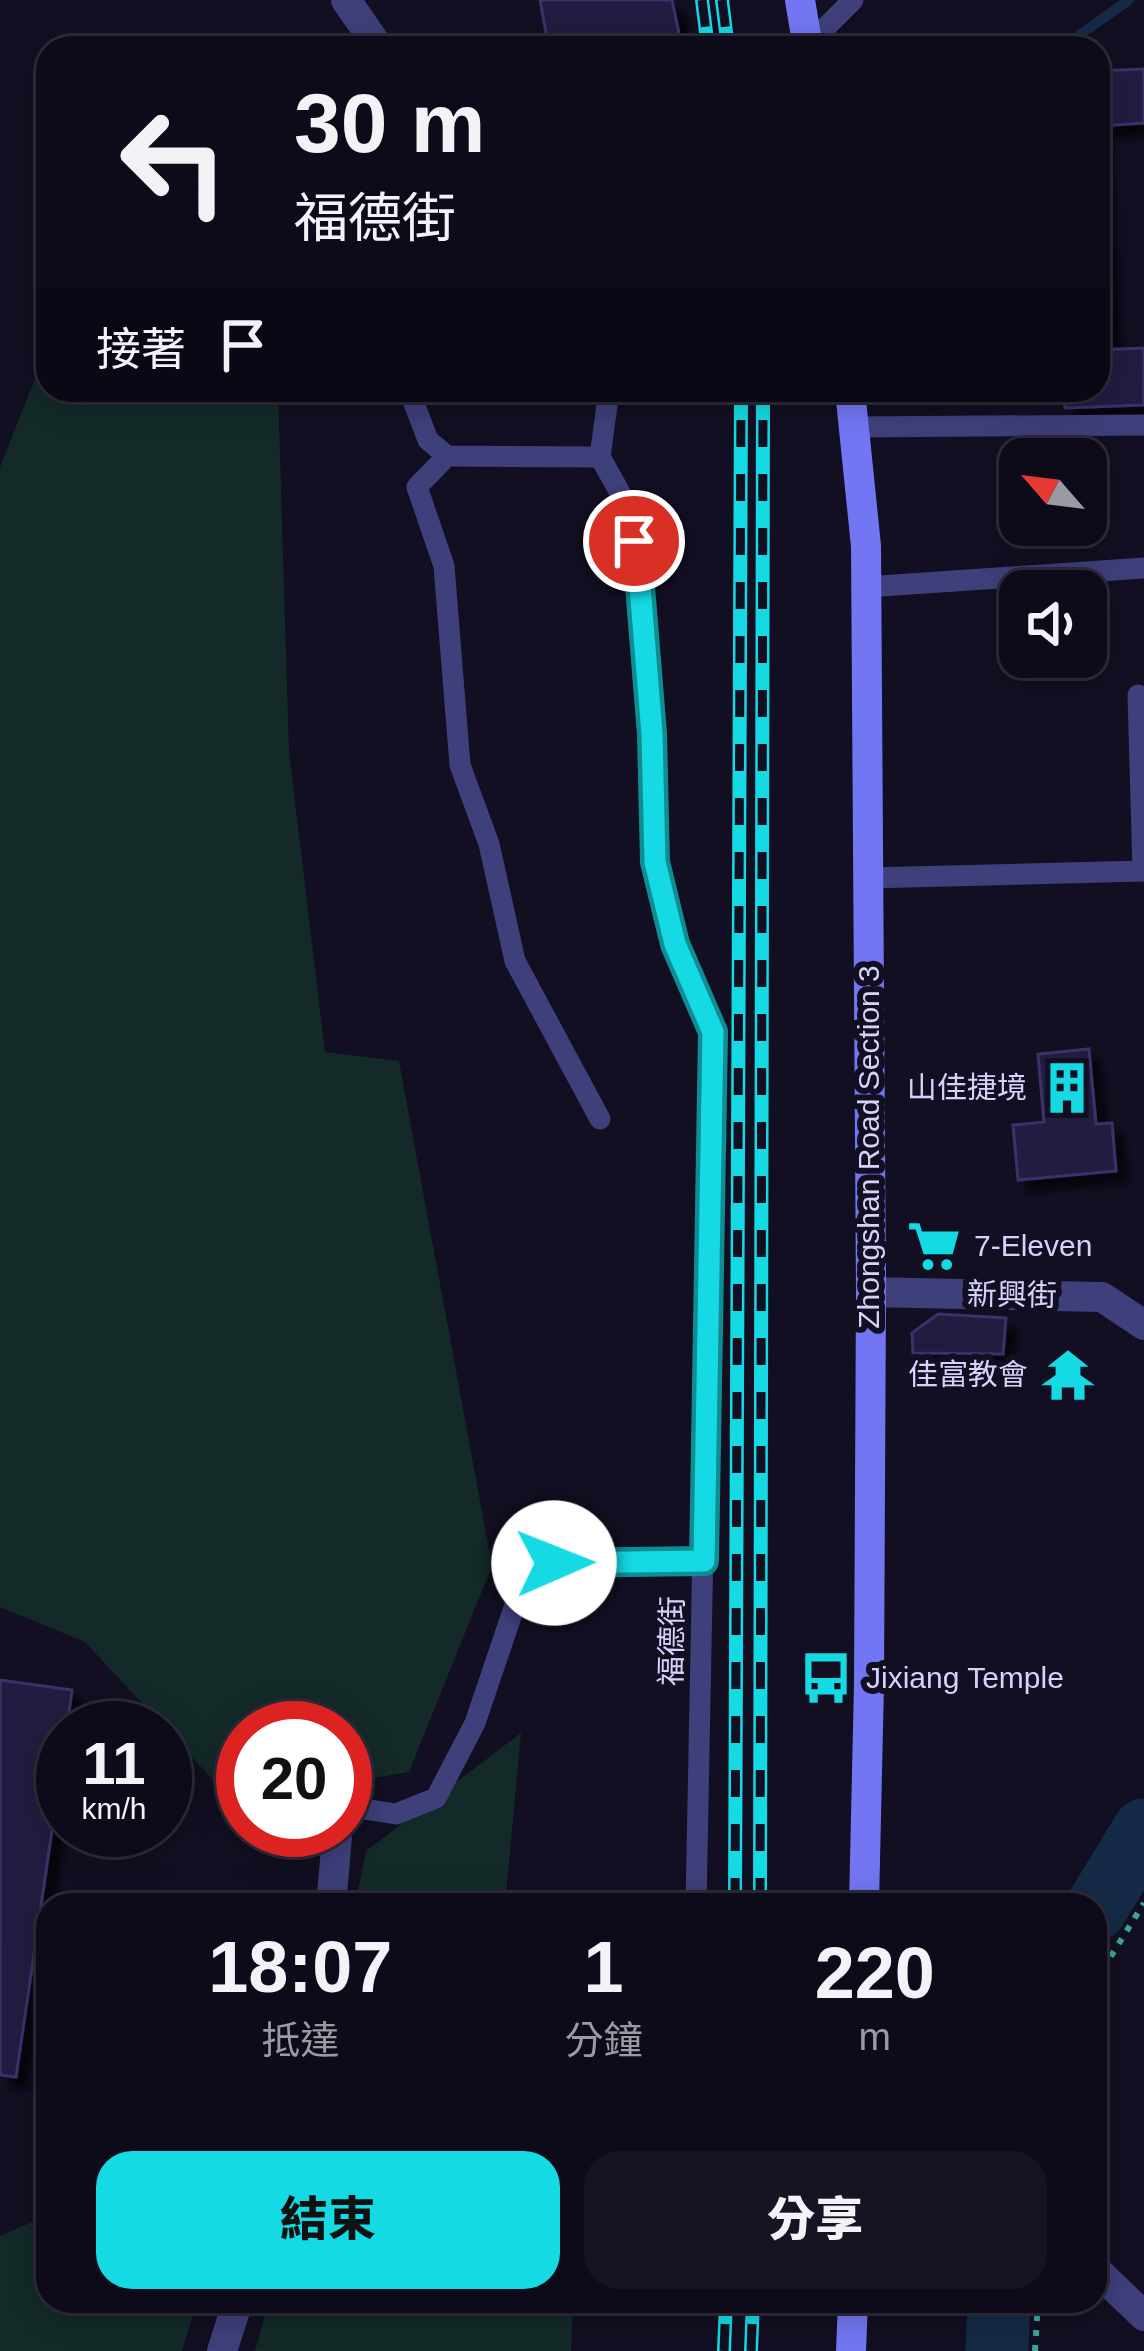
<!DOCTYPE html>
<html lang="zh-TW">
<head>
<meta charset="utf-8">
<style>
	:root { --surface:#0d0b19; --page:#161422; --text:#f1f3f6; --muted:#9a9ba2; --line:#2d2b38; --accent:#15dae4 }
	body { margin:0; font-family:Helvetica,"Noto Sans TC",sans-serif; background:var(--page); color:var(--text); height:100vh; display:flex; flex-direction:column; font-size:45px; white-space:nowrap }
	* { box-sizing:border-box; margin:0 }
	p { font-size:39px; color:var(--muted) }
	.icon { flex:none; width:66px; height:66px; fill:none; stroke:currentColor; stroke-width:2; stroke-linecap:round; stroke-linejoin:round }
	.map { position:relative; flex:1; overflow:hidden }
	.details { position:absolute; left:36px; top:1893px; width:1071px; height:420px; display:flex; flex-direction:column; background:var(--surface); border-radius:36px; box-shadow:0 6px 30px #0003,0 0 0 3px var(--line) }
	.details>* { flex:none }
	.top-card { position:absolute; left:36px; top:36px; width:1074px; height:366px; border-radius:36px; box-shadow:0 6px 30px #0003,0 0 0 3px var(--line); background:#0d0b19; color:var(--text); overflow:hidden }
	.needle { width:78px; rotate:298deg }
	.fabs { position:absolute; left:999px; top:438px; display:grid; gap:24px }
	.fabs a { display:grid; place-items:center; width:108px; height:108px; border-radius:24px; background:var(--surface); box-shadow:0 6px 30px #0003,0 0 0 3px var(--line); font-size:60px }
	.speed { position:absolute; left:36px; top:1701px; display:flex; gap:24px; font-size:60px; font-weight:700; text-align:center }
	.speed>* { display:grid; place-content:center; width:156px; height:156px; border-radius:50%; background:var(--surface); box-shadow:0 6px 30px #0003,0 0 0 3px var(--line); line-height:1 }
	.speed small { font-size:30px; font-weight:400 }
	.speed .limit { border:18px solid #d22; background:#fff; color:#111 }
	.pin { position:absolute; display:grid; place-items:center; width:102px; height:102px; color:#fff; margin:-51px; border:6px solid #fff; border-radius:50%; box-shadow:0 3px 12px #0007 }
	.me { position:absolute; width:132px; margin:-66px; rotate:89deg; stroke-linejoin:round; filter:drop-shadow(0 0 9px #0008) }
	.turn { display:flex; align-items:center; gap:42px; height:252px; padding:0 60px; font-size:54px }
	.turn .icon { width:156px; height:156px; stroke-width:2.5 }
	.turn b { display:block; font-size:84px; line-height:102px }
	.then { display:flex; align-items:center; height:114px; padding:0 60px; background:#0003; gap:24px; font-size:45px }
	.eta { display:flex; justify-content:space-evenly; align-items:center; height:204px; text-align:center }
	.eta b { font-size:72px; font-weight:800; line-height:84px }
	.button { display:flex; gap:24px; margin-top:auto; padding:24px 60px }
	.button a { flex:1; height:138px; border-radius:36px; background:var(--accent); color:#111; font-size:48px; font-weight:800; line-height:138px; text-align:center }
	.button a+a { background:var(--page); color:var(--text) }
	.map>svg:first-child { display:block }
</style>
</head>
<body>
<div class="map">
<svg width="1144" height="2351" viewBox="0 0 1144 2351">
	<defs>
		<filter id="shadow"><feDropShadow dx="11" dy="11" stdDeviation="3" flood-color="#0009"/></filter>
	</defs>
	<rect width="100%" height="100%" fill="#110f21"/>
	<g fill="#132a28">
		<polygon points="48,346 48,390 278,390 289,752 325,1052 399,1061 492,1566 409,1772 345,1783 345,1728 243,1728 243,1795 228,1796 85,1642 0,1607 0,467"/>
		<polygon points="521,1733 505,1905 355,1905 366,1851"/>
		<polygon points="48,2215 48,2301 197,2301 182,2351 0,2351 0,2236"/>
		<polygon points="269,2301 573,2301 571,2351 255,2351"/>
	</g>
	<g fill="none" stroke-linecap="round" stroke-linejoin="round">
		<g stroke="#142a46" stroke-width="10">
			<polyline points="1061,48 1129,0"/>
			<polyline points="1095,1949 1144,1870"/>
			<polyline points="1014,2351 1017,2301"/>
		</g>
		<g stroke="#142a46" stroke-width="63">
			<polyline points="1095,1910 1144,1830"/>
			<polyline points="997,2351 999,2301"/>
		</g>
	</g>
	<g fill="#221d40" stroke="#3a316a" stroke-width="3" filter="url(#shadow)">
		<polygon points="540,0 672,0 682,48 549,48"/>
		<polygon points="1144,69 1144,123 1099,126 1098,71"/>
		<polygon points="1099,115 1109,349 1098,350 1098,115"/>
		<polygon points="1144,348 1144,405 1065,408 1064,390 1098,390 1098,350"/>
		<polygon points="1089,1049 1096,1124 1112,1123 1116,1171 1018,1180 1013,1125 1044,1122 1038,1054"/>
		<polygon points="938,1314 1006,1318 1003,1354 913,1353 912,1333"/>
		<polygon points="0,1680 72,1690 67,1728 63,1728 63,1755 16,2077 0,2075"/>
	</g>
	<g fill="none" stroke-linecap="round" stroke-linejoin="round">
		<g stroke="#39a89c" stroke-width="6" stroke-dasharray="6 9" stroke-linecap="butt">
			<polyline points="1095,1982 1144,1903"/>
			<polyline points="1035,2351 1038,2301"/>
		</g>
		<g stroke="#3f3f7b" stroke-width="21">
			<polyline points="807,46 853,0"/>
			<polyline points="409,390 428,440 447,456 600,457"/>
			<polyline points="609,390 600,457 628,507 639,574 652,734 655,862 675,944 713,1032 696,1905"/>
			<polyline points="854,427 1144,425"/>
			<polyline points="447,456 417,487 444,566 460,765 489,844 515,961 600,1119"/>
			<polyline points="866,587 1144,568"/>
			<polyline points="868,878 1143,871 1138,695"/>
			<polyline points="345,1806 396,1814 436,1798 475,1723 519,1593 554,1563 704,1561"/>
		</g>
		<g stroke="#3f3f7b" stroke-width="30">
			<polyline points="346,0 379,48"/>
			<polyline points="871,1292 1102,1297 1144,1325"/>
			<polyline points="331,1905 337,1837"/>
			<polyline points="222,2351 238,2301"/>
		</g>
		<polyline stroke="#3f3f7b" stroke-width="30" points="1095,2269 1144,2316"/>
		<g stroke="#7376f2" stroke-width="30">
			<polyline points="800,0 808,48"/>
			<polyline points="850,390 866,546 871,1292 869,1684 864,1905"/>
			<polyline points="851,2351 853,2301"/>
		</g>
		<g stroke="#15dae4" stroke-width="14">
			<g id="rail">
				<polyline points="702,0 708,48"/>
				<polyline points="722,0 728,48"/>
				<polyline points="735,1905 741,390"/>
				<polyline points="760,1905 763,390"/>
				<polyline points="724,2351 726,2301"/>
				<polyline points="751,2351 753,2301"/>
			</g>
		</g>
		<use href="#rail" stroke="#110f21" stroke-width="9" stroke-dasharray="27" stroke-linecap="butt"/>
	</g>
	<g fill="none" stroke-linecap="round" stroke-linejoin="round">
		<g stroke="#0e8e94" stroke-width="30">
			<polyline id="route" points="554,1563 704,1561 713,1032 675,944 655,862 652,734 639,574 634,541"/>
		</g>
		<use href="#route" stroke="#15dae4" stroke-width="21"/>
	</g>
	<defs>
		<g id="building-bare" transform="scale(4.14)"><path d="M-4-6H4V6H1V3H-1V6H-4ZM-2.5-4.3h1.7v1.8h-1.7ZM.8-4.3h1.7v1.8H.8ZM-2.5-1h1.7V.8h-1.7ZM.8-1h1.7V.8H.8Z" fill="#15dae4" stroke="#110f21" stroke-width="2.5" paint-order="stroke"/></g>
		<g id="supermarket-bare" transform="scale(4.14)"><path d="M-6-5.5h2.5l.6 2H6L4.5 2H-2.5L-4.4-4H-6ZM-1.5 3.2a1.3 1.3 0 1 0 .1 0ZM3 3.2a1.3 1.3 0 1 0 .1 0Z" fill="#15dae4" stroke="#110f21" stroke-width="2.5" paint-order="stroke"/></g>
		<g id="temple-bare" transform="scale(4.14)"><path d="M0-6L5-2H3V0L6.5 2.5H4V6H1.5V3h-3V6H-4V2.5H-6.5L-3 0V-2H-5Z" fill="#15dae4" stroke="#110f21" stroke-width="2.5" paint-order="stroke"/></g>
		<g id="bus-bare" transform="scale(4.14)"><path d="M-5-6H5V4H4V6H2V4H-2V6H-4V4H-5ZM-3.5-4V0h7V-4ZM-3.5 1.2v1.5H-2V1.2ZM2 1.2v1.5H3.5V1.2Z" fill="#15dae4" stroke="#110f21" stroke-width="2.5" paint-order="stroke"/></g>
	</defs>
	<g fill-rule="evenodd">
		<use href="#building-bare" x="1067" y="1088"/>
		<use href="#supermarket-bare" x="934" y="1246"/>
		<use href="#temple-bare" x="1068" y="1375"/>
		<use href="#bus-bare" x="826" y="1678"/>
	</g>
	<g text-anchor="middle" stroke-width="12" stroke-linejoin="round" paint-order="stroke">
		<g font-size="30" fill="#d6d3fb" stroke="#110f21" text-anchor="end">
			<text x="1027" y="1098">山佳捷境</text>
			<text x="974" y="1256" text-anchor="start">7-Eleven</text>
			<text x="1028" y="1385">佳富教會</text>
			<text x="866" y="1688" text-anchor="start">Jixiang Temple</text>
		</g>
		<g font-size="30" fill="#d6d3fb" stroke="#110f21">
			<text transform="translate(869 1147) rotate(-90)" y="10">Zhongshan Road Section 3</text>
			<text transform="translate(1012 1295) rotate(1)" y="10">新興街</text>
			<text transform="translate(672 1641) rotate(-89)" y="10">福德街</text>
		</g>
	</g>
</svg>
<div class="fabs">
<a><svg class="needle" viewBox="-14 -14 28 28"><path d="M0-13l5 13h-10z" fill="#e53935"/><path d="M0 13l5-13h-10z" fill="#9a9ba2"/></svg></a>
<a><svg class="icon" aria-label="sound" viewBox="0 0 24 24"><path d="M4 9h4l5-4v14l-5-4H4zM17 9q2 3 0 6"/></svg></a>
</div>
<div class="speed"><div>11<small>km/h</small></div><div class="limit">20</div></div>
<div class="pin" style="left:634px;top:541px;background:#d93025"><svg class="icon" aria-label="arrive" viewBox="0 0 24 24"><path d="M6 21V4h12l-3 4 3 4H6"/></svg></div>
<svg class="me" style="left:554px;top:1563px" viewBox="-20 -20 40 40"><circle r="19" fill="#fff"/><path d="M0-13L10 11 0 6-10 11z" fill="#15dae4"/></svg>
<div class="top-card">
<div class="turn"><svg class="icon" aria-label="left" viewBox="0 0 24 24"><path d="M17 20v-9H6M10 6l-5 5 5 5"/></svg><div><b>30 m</b>福德街</div></div>
<div class="then">接著<svg class="icon" aria-label="arrive" viewBox="0 0 24 24"><path d="M6 21V4h12l-3 4 3 4H6"/></svg></div>
</div>
<section class="details">
<div class="eta">
<div><b>18:07</b><p>抵達</p></div>
<div><b>1</b><p>分鐘</p></div>
<div><b>220</b><p>m</p></div>
</div>
<div class="button"><a>結束</a><a>分享</a></div>
</section>
</div>
</body>
</html>
